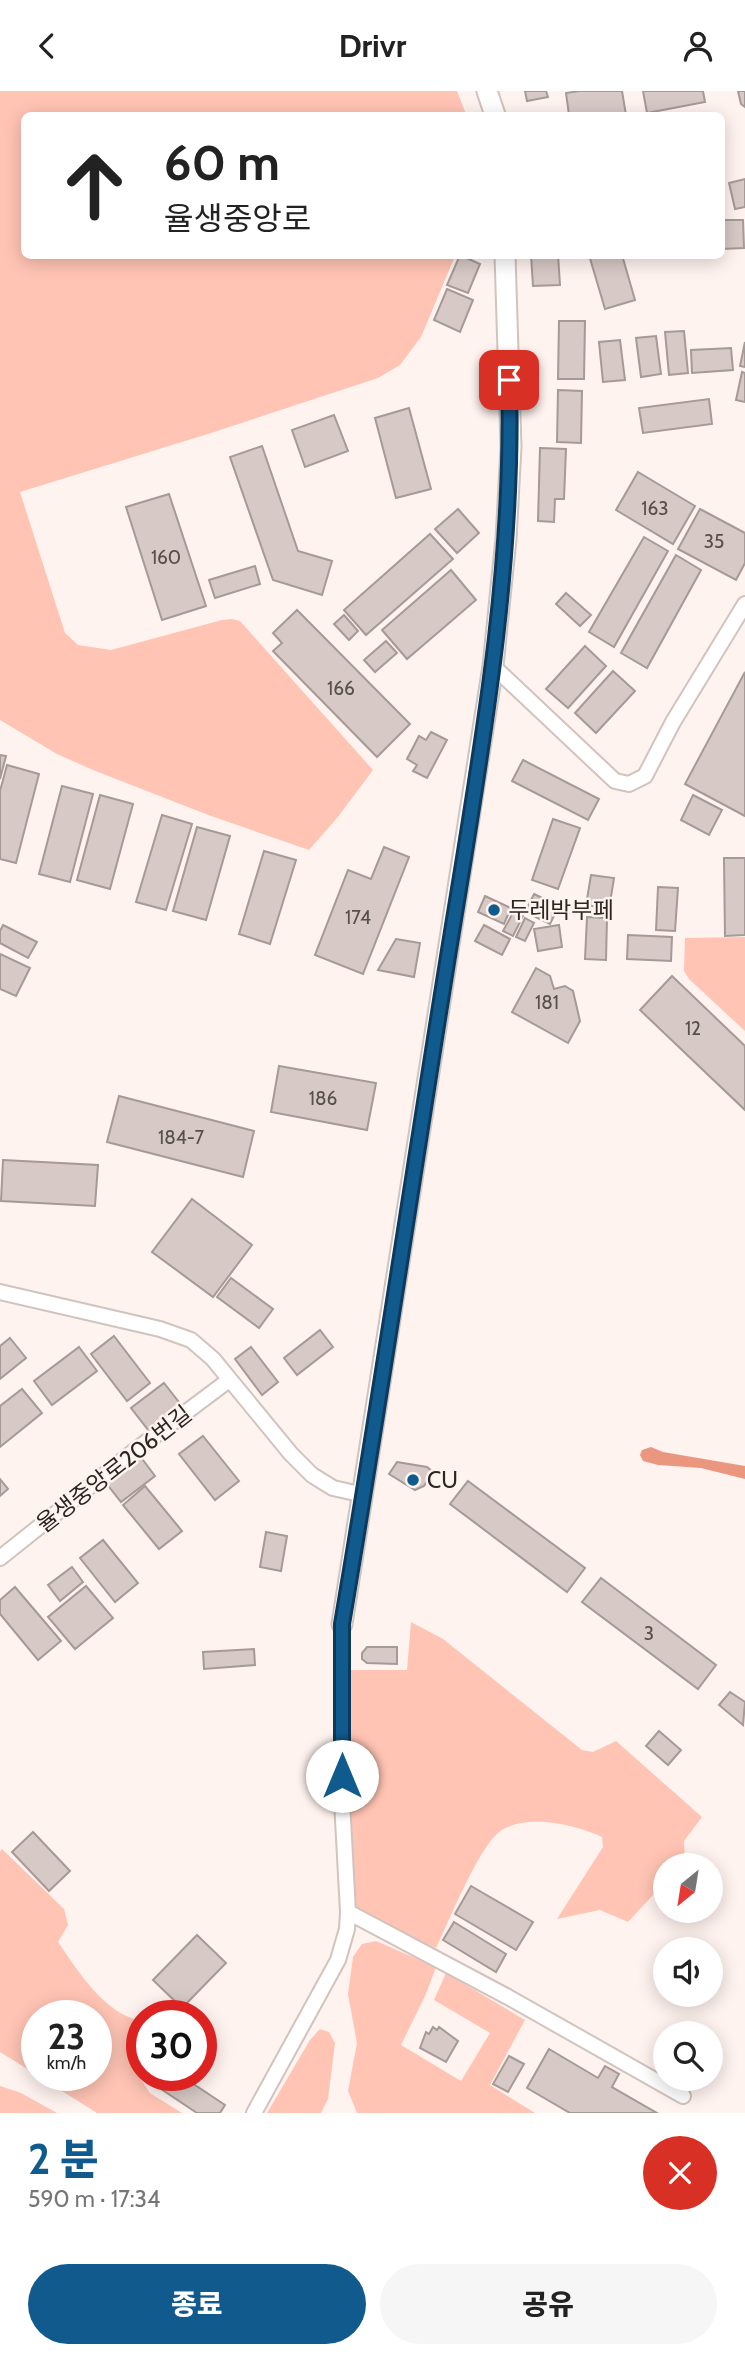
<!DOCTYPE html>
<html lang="ko">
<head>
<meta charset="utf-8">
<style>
	:root { --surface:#fff; --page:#f6f6f6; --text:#222; --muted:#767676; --accent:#115a8e }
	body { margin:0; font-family:Cabin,"Noto Sans KR",sans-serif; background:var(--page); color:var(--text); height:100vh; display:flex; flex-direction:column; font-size:26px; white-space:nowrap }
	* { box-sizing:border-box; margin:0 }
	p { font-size:23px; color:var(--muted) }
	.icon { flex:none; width:38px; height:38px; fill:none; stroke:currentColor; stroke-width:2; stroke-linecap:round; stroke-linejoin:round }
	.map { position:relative; height:2022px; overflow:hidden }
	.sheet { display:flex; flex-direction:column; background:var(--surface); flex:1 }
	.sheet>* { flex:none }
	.guide { position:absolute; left:21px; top:21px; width:704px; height:147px; border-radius:10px; box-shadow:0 4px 18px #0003; background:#fff; color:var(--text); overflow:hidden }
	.needle { width:46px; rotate:210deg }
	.tools { position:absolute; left:653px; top:1762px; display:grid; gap:14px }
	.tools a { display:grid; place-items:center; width:70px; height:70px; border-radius:50%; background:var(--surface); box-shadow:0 4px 18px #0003; font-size:35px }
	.speed { position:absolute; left:21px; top:1909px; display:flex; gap:14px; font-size:35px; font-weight:700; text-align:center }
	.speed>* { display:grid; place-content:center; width:91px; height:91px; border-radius:50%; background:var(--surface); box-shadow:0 4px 18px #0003; line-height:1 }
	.speed small { font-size:18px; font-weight:400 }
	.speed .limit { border:10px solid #d22; background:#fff; color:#111 }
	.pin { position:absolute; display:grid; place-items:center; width:60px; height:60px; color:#fff; margin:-30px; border-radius:14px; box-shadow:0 4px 10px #0006 }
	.me { position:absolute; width:77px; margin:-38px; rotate:0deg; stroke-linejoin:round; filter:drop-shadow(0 0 5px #0008) }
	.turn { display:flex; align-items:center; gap:24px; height:147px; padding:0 28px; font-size:32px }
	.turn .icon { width:91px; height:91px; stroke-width:2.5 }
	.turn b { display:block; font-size:49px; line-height:60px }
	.round { display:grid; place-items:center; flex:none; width:74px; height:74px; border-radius:37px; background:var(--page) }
	.head { display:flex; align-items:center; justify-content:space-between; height:119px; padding:0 28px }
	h1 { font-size:42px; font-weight:800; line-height:52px; color:var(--accent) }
	.primary-button { display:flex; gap:14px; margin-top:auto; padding:14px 28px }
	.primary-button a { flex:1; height:80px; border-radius:42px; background:var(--accent); color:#fff; font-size:28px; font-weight:800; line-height:80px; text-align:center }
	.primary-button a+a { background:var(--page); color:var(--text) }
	header { display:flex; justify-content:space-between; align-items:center; height:91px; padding:0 28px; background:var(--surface); font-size:32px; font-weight:800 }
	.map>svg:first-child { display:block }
</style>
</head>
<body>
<header><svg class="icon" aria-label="back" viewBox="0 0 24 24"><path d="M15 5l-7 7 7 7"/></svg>Drivr<svg class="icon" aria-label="person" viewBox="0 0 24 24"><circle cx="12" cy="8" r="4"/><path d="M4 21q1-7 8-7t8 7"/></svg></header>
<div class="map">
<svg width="745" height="2022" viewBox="0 0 745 2022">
	<rect width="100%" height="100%" fill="#fff3ef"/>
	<g fill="#ffc4b4">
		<polygon points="0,0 457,0 466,23 467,24 24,24 24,164 455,165 421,246 400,274 378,287 211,342 20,401 65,542 78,554 111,559 222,529 232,528 240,530 373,679 337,727 309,759 211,725 93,679 57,663 0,629"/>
		<polygon points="745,846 745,940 689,888 684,880 685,847"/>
		<path d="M411,1531L443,1548L582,1659L593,1661L616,1650L702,1726L684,1750L685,1774H665V1791L628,1831L600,1819L557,1828L603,1756L602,1746C576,1734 523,1721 498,1742C477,1760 449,1830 436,1857L368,1828L354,1813L351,1785V1579H407Z"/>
		<path d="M2,1758L64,1818L68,1834L58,1851C78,1880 105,1924 142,1930V1955L132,1975L150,2002L182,2022H97L38,1985L96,1984V1925H37V1984L0,1961V1761Z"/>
		<polygon points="376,1850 436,1876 426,1903 401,1954 461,1990 490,1942 434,1909 446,1882 525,1929 490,1994 535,2022 357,2022 348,2000 357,1952 348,1903 353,1866 362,1853"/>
		<polygon points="320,1938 329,1941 335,1952 328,2008 321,2022 267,2022 310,1949"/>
		<polygon points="0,1995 21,2002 57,2022 0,2022"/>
	</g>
	<polygon fill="#eb9780" points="651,1356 663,1361 745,1375 745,1388 701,1377 658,1374 643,1370 640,1364 642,1359"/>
	<g fill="#d7c9c5" stroke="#a79995" stroke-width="2">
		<polygon points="525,0 546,0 548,6 527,10"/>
		<polygon points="579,0 622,0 626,24 569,24 566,2"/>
		<polygon points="643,0 703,0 705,11 647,22"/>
		<polygon points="738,0 745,0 745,16 741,13"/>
		<polygon points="745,88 745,116 735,118 729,92"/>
		<polygon points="721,129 743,129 744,157 721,158"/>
		<polygon points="460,164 480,173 468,202 447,194"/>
		<polygon points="531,164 558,164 560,194 533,195"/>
		<polygon points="589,164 622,164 635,209 605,218"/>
		<polygon points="447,198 473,209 460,241 434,229"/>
		<polygon points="559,230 585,230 584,288 558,288"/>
		<polygon points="684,240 688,282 669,284 665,241"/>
		<polygon points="656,245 661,283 641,286 636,247"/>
		<polygon points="620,249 625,289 603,291 599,251"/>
		<polygon points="745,251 745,276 740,275"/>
		<polygon points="731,257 733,279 692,282 691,259"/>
		<polygon points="742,281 745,282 745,311 736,309"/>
		<polygon points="558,299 582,300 581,352 557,351"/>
		<polygon points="709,308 712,333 643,342 639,317"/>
		<polygon points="409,317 431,398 396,407 375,327"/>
		<polygon points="334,324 348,360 305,376 292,339"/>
		<polygon points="262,355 298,460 332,470 322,504 273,489 230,366"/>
		<polygon points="540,357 566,358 564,408 555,408 554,431 538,430"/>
		<polygon points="638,381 695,415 673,453 616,419"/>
		<polygon points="169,403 206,515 162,529 126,416"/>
		<polygon points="458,418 479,442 457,462 435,438"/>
		<polygon points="700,418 745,442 745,472 736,489 678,458"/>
		<polygon points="430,443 453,468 366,544 344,519"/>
		<polygon points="644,446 668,460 614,556 589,541"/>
		<polygon points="676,464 701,479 647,577 621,562"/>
		<polygon points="255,475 260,493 215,507 209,489"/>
		<polygon points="451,479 476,509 407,568 382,539"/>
		<polygon points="566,502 591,524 580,535 556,513"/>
		<polygon points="297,519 410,633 377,666 273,560 282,552 273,542"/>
		<polygon points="344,524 358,540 349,549 334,533"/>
		<polygon points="386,550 397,562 375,581 364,569"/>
		<polygon points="585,555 606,575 568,617 546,598"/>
		<polygon points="613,580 635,600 596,642 575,622"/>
		<polygon points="745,581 745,725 685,693"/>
		<polygon points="431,641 447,649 427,687 413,680 417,674 407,668 419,645 426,649"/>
		<polygon points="0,664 6,665 0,688"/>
		<polygon points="523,669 599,708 588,729 512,690"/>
		<polygon points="7,674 39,683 16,772 0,768 0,700"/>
		<polygon points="62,695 93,703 70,791 39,783"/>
		<polygon points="100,704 133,713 110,798 77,789"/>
		<polygon points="693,704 722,719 709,744 681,729"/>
		<polygon points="162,724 192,733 166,819 136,811"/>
		<polygon points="553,728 580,737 558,798 532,789"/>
		<polygon points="197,736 230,745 206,829 173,820"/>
		<polygon points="384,756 409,766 363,883 315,864 348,779 371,788"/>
		<polygon points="264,760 296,769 270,853 239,843"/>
		<polygon points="724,767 745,767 745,844 725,845"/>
		<polygon points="591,784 614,787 609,818 586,814"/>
		<polygon points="658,796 678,797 675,840 656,839"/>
		<polygon points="534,803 559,815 550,833 525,821"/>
		<polygon points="485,805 511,817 504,833 478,821"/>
		<polygon points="514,820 523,825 513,845 503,840"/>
		<polygon points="587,826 607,827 606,869 585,868"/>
		<polygon points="525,827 534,832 525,850 516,846"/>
		<polygon points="3,834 37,851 28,867 0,852 0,840"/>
		<polygon points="484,834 510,848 502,864 475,850"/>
		<polygon points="559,834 562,856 538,860 534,838"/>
		<polygon points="628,844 672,846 671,870 627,868"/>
		<polygon points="396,848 420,852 414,886 378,879"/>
		<polygon points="0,863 30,877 16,905 0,898"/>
		<polygon points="536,877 550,885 554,898 565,895 573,900 580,930 568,952 512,921"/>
		<polygon points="672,885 745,955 745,1019 640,919"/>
		<polygon points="279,975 376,992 367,1039 271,1021"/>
		<polygon points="119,1005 254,1040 243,1086 107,1051"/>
		<polygon points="3,1069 98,1074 95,1115 1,1110"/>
		<polygon points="192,1108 252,1154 213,1206 152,1161"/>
		<polygon points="231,1187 273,1218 259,1237 217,1206"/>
		<polygon points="320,1239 333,1256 297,1284 284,1267"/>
		<polygon points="114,1245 150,1292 127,1310 91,1263"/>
		<polygon points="10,1247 26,1267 0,1288 0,1255"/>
		<polygon points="79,1256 97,1280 52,1314 34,1290"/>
		<polygon points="251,1256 278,1291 262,1304 235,1268"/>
		<polygon points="164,1292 182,1315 149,1340 131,1317"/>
		<polygon points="22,1298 42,1322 0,1356 0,1315"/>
		<polygon points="203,1345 239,1390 215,1409 179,1363"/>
		<polygon points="140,1365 155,1385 121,1411 106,1392"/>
		<polygon points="397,1371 427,1376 433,1381 424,1395 415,1399 389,1383"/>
		<polygon points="0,1388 8,1398 0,1405"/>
		<polygon points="468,1390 585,1477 567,1501 450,1413"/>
		<polygon points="145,1395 182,1440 159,1458 123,1414"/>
		<polygon points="266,1441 287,1445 281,1480 260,1476"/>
		<polygon points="103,1449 138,1492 115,1511 80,1467"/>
		<polygon points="72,1476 83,1491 60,1510 48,1494"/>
		<polygon points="601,1487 716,1574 698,1598 582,1511"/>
		<polygon points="86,1495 113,1527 75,1558 48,1526"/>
		<polygon points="15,1496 61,1550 38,1569 0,1523 0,1509"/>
		<polygon points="367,1556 397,1556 397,1573 367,1572 362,1568 362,1562"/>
		<polygon points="254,1558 255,1574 204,1578 203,1561"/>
		<polygon points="730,1601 745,1611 743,1634 719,1614"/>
		<polygon points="659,1640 681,1659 668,1674 646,1655"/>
		<polygon points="33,1741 70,1780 49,1800 12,1761"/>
		<polygon points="471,1795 533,1831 516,1859 455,1823"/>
		<polygon points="454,1831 506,1863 496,1881 443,1849"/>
		<polygon points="197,1844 226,1872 182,1917 153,1889"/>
		<polygon points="433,1936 437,1939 439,1936 458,1950 446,1971 420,1957 426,1941 429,1943"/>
		<polygon points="549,1958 598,1987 605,1975 619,1983 612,1996 657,2022 570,2022 527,1997"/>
		<polygon points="509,1965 524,1973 508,2001 493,1993"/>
		<polygon points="166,1984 180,1984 225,2014 220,2022 197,2022 158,1996"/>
	</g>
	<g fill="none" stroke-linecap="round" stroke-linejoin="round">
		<g stroke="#d1c3be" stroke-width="18">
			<g id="street">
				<polyline points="493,575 615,690 629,693 645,685 673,631 745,513"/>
				<polyline points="0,1201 160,1238 191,1249 213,1268 291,1363 312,1384 333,1397 364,1404"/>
				<polyline points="0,1467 133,1361 229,1289"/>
				<polyline points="348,1821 508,1906 683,2005"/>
				<polyline points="254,2022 338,1869 347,1838 348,1821 342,1710 342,1533"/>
			</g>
		</g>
		<g stroke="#d1c3be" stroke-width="23">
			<g id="secondary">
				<polyline points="487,0 495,24"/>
				<polyline points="342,1533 493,575 506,448 511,356 505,164"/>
			</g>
		</g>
		<use href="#street" stroke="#fff" stroke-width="14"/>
		<use href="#secondary" stroke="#fff" stroke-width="19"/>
	</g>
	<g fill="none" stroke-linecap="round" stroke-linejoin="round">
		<g stroke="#0b3a5c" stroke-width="18">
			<path id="route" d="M342,1685V1533C379,1315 411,1096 446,878C477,683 515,487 509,289"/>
		</g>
		<use href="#route" stroke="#115a8e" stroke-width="12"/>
	</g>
	<g fill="#115a8e" stroke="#fff3ef" stroke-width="2.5">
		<circle cx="494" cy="819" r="7"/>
		<circle cx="413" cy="1389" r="7"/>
	</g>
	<g text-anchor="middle" stroke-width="5" stroke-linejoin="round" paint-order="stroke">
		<g font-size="19" fill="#564f4c">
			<text x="655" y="424">163</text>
			<text x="714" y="457">35</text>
			<text x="166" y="473">160</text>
			<text x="341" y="604">166</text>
			<text x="358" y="833">174</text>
			<text x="547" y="918">181</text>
			<text x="693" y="944">12</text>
			<text x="323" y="1014">186</text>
			<text x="181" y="1053">184-7</text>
			<text x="649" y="1549">3</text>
		</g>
		<g font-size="23" fill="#2b2624" stroke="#fff3ef" text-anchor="start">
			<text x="508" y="827">두레박부페</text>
			<text x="427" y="1397">CU</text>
		</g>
		<g font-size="23" fill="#2b2624" stroke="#fff3ef">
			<text transform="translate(114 1378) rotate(-38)" y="8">율생중앙로206번길</text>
		</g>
	</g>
</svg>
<div class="tools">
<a><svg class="needle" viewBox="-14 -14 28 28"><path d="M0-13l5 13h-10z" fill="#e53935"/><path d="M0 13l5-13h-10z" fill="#767676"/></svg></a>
<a><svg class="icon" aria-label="sound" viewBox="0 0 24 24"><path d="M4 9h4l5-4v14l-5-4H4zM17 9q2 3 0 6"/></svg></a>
<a><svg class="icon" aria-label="search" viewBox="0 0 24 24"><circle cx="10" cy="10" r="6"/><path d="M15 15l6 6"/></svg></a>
</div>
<div class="speed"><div>23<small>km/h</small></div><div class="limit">30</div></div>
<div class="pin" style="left:509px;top:289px;background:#d93025"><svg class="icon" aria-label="arrive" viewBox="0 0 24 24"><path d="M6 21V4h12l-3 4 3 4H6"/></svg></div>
<svg class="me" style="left:342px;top:1685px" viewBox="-20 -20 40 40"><circle r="19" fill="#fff"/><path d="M0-13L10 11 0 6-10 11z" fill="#115a8e"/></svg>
<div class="guide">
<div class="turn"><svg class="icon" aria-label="ahead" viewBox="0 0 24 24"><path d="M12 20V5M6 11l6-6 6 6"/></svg><div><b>60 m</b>율생중앙로</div></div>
</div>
</div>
<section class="sheet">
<div class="head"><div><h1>2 분</h1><p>590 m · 17:34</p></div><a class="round" style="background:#d93025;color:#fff"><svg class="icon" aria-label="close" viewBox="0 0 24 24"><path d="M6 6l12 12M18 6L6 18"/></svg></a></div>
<div class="primary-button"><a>종료</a><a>공유</a></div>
</section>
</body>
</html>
